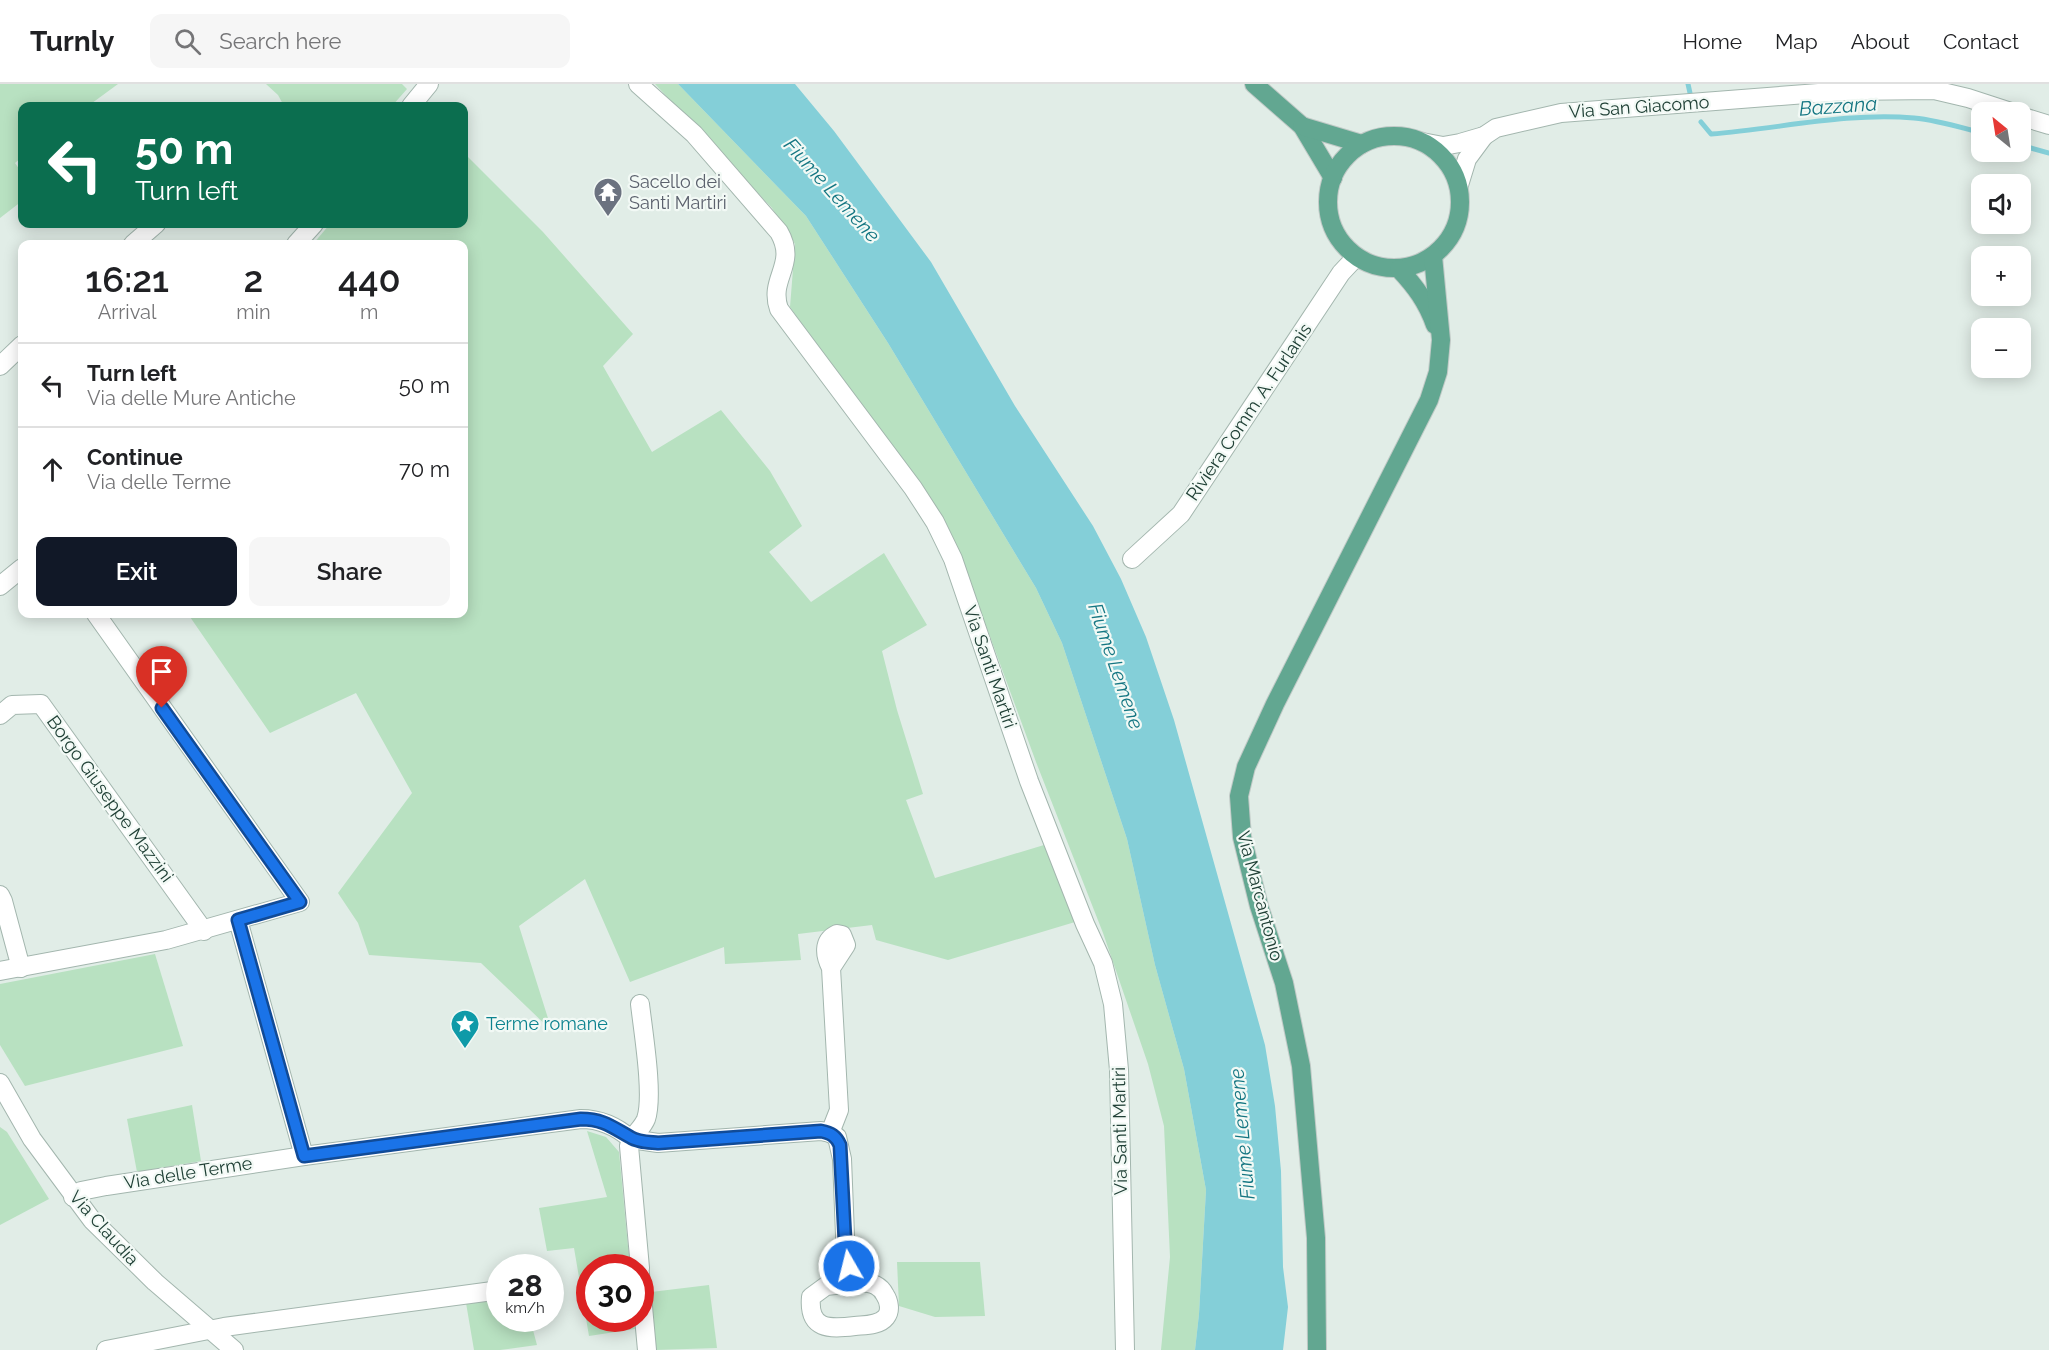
<!DOCTYPE html>
<html lang="en">
<head>
<meta charset="utf-8">
<style>
	:root { --surface:#fff; --page:#f6f6f6; --text:#202124; --muted:#757577; --line:#e0e0e0; --accent:#111827 }
	body { margin:0; font-family:Raleway,sans-serif; background:var(--page); color:var(--text); height:100vh; display:flex; flex-direction:column; font-size:22px; white-space:nowrap }
	* { box-sizing:border-box; margin:0 }
	p { font-size:20px; color:var(--muted) }
	.icon { flex:none; width:33px; height:33px; fill:none; stroke:currentColor; stroke-width:2; stroke-linecap:round; stroke-linejoin:round }
	.map { position:relative; flex:1; overflow:hidden }
	.panel { position:absolute; left:18px; top:156px; width:450px; height:378px; display:flex; flex-direction:column; background:var(--surface); border-radius:12px; box-shadow:0 3px 15px #0003 }
	.panel>* { flex:none }
	.guide { position:absolute; left:18px; top:18px; width:450px; height:126px; border-radius:12px; box-shadow:0 3px 15px #0003; background:#0b6e4f; color:#fff; overflow:hidden }
	.needle { width:39px; rotate:330deg }
	.buttons { position:absolute; left:1971px; top:18px; display:grid; gap:12px }
	.buttons a { display:grid; place-items:center; width:60px; height:60px; border-radius:12px; background:var(--surface); box-shadow:0 3px 15px #0003; font-size:30px }
	.speed { position:absolute; left:486px; top:1170px; display:flex; gap:12px; font-size:30px; font-weight:700; text-align:center }
	.speed>* { display:grid; place-content:center; width:78px; height:78px; border-radius:50%; background:var(--surface); box-shadow:0 3px 15px #0003; line-height:1 }
	.speed small { font-size:15px; font-weight:400 }
	.speed .limit { border:9px solid #d22; background:#fff; color:#111 }
	.pin { position:absolute; display:grid; place-items:center; width:51px; height:51px; color:#fff; margin:-62px -26px; border-radius:50% 50% 50% 0; rotate:-45deg; box-shadow:0 0 6px #0007 }
	.pin .icon { rotate:45deg }
	.me { position:absolute; width:66px; margin:-33px; rotate:352deg; stroke-linejoin:round; filter:drop-shadow(0 0 4px #0008) }
	.turn { display:flex; align-items:center; gap:21px; height:126px; padding:0 18px; font-size:27px }
	.turn .icon { width:78px; height:78px; stroke-width:2.5 }
	.turn b { display:block; font-size:42px; line-height:51px }
	.eta { display:flex; justify-content:space-evenly; align-items:center; height:102px; text-align:center }
	.eta b { font-size:36px; font-weight:600; line-height:42px }
	.button { display:flex; gap:12px; margin-top:auto; padding:12px 18px }
	.button a { flex:1; height:69px; border-radius:12px; background:var(--accent); color:#fff; font-size:24px; font-weight:600; line-height:69px; text-align:center }
	.button a+a { background:var(--page); color:var(--text) }
	ul { padding:0; list-style:none }
	li { display:flex; align-items:center; gap:18px; height:84px; padding:0 18px; border-top:2px solid var(--line) }
	li div { flex:1 }
	li b { display:block; font-size:22px }
	li em { font-style:normal }
	header { display:flex; align-items:center; gap:36px; box-sizing:border-box; height:84px; padding:0 30px; background:var(--surface); border-bottom:2px solid var(--line) }
	header strong { font-size:28px }
	nav { display:flex; gap:33px; margin-inline-start:auto; font-size:21px }
	.search { width:420px; height:54px; background:var(--page); display:flex; align-items:center; gap:15px; box-sizing:border-box; padding:0 21px; border-radius:12px; color:var(--muted); font-size:22px }
	.map>svg:first-child { display:block }
</style>
</head>
<body>
<header>
<strong>Turnly</strong>
<div class="search"><svg class="icon" aria-label="search" viewBox="0 0 24 24"><circle cx="10" cy="10" r="6"/><path d="M15 15l6 6"/></svg>Search here</div>
<nav><a>Home</a><a>Map</a><a>About</a><a>Contact</a></nav>
</header>
<div class="map">
<svg width="2049" height="1266" viewBox="0 0 2049 1266">
	<rect width="100%" height="100%" fill="#e1ede7"/>
	<g fill="#b8e1c1">
		<polygon points="0,0 118,0 88,22 22,22 22,73 15,79 22,89 22,117 0,134"/>
		<polygon points="266,0 402,0 407,5 392,22 284,22 278,11"/>
		<polygon points="655,0 678,0 806,132 888,259 958,375 1036,504 1062,559 1127,755 1155,881 1184,985 1206,1106 1199,1230 1195,1266 1161,1266 1170,1173 1164,1042 1148,980 1103,849 1036,678 988,547 947,441 900,374 821,268 790,223 795,160 772,124"/>
		<polygon points="464,69 543,148 633,250 603,282 652,368 721,326 770,387 802,442 769,468 811,518 884,469 927,541 882,567 897,626 923,710 906,716 935,794 1044,761 1075,838 948,876 876,856 872,841 798,850 801,876 725,880 724,863 630,898 585,795 519,842 552,947 481,879 369,871 358,839 338,809 412,709 356,609 270,649 188,530 464,530 464,160 313,160 330,140 464,140"/>
		<polygon points="155,870 183,962 25,1002 0,961 0,900"/>
		<polygon points="192,1021 201,1077 137,1088 127,1035"/>
		<polygon points="0,1043 7,1048 49,1115 0,1141"/>
		<polygon points="587,1047 606,1053 619,1068 630,1183 590,1184 590,1234 634,1235 635,1245 589,1252 574,1164 547,1167 539,1124 607,1113"/>
		<polygon points="897,1178 980,1178 985,1232 935,1233 899,1222"/>
		<polygon points="709,1201 717,1264 656,1266 651,1208"/>
		<polygon points="499,1214 500,1234 530,1235 537,1261 500,1266 474,1266 466,1219"/>
	</g>
	<polygon fill="#84cfd8" points="678,0 795,0 834,47 931,178 1015,322 1093,442 1121,495 1146,553 1174,636 1265,961 1275,1022 1281,1087 1283,1183 1288,1223 1283,1266 1195,1266 1199,1230 1206,1106 1184,985 1155,881 1127,755 1062,559 1036,504 958,375 888,259 806,132"/>
	<g fill="none" stroke-linecap="round" stroke-linejoin="round">
		<g stroke="#84cfd8" stroke-width="5">
			<polyline points="1688,0 1690,9"/>
			<path d="M1701,38L1711,50C1778,45 1846,28 1914,34C1937,36 1959,43 1982,49"/>
			<polyline points="2020,61 2049,69"/>
		</g>
		<g stroke="#a3b6ae" stroke-width="20">
			<g id="minor">
				<path d="M638,0L694,50L779,148C798,181 768,194 779,225L913,404L935,438L953,475L1029,697L1085,840L1103,879L1113,920L1119,986L1125,1266"/>
				<polyline points="411,22 429,0"/>
				<polyline points="2020,32 2049,41"/>
				<polyline points="1422,58 1443,62 1460,59 1484,52 1496,44 1561,29 1844,7 1934,6 1968,14 2011,28"/>
				<polyline points="1459,101 1467,75 1484,52"/>
				<polyline points="133,160 156,140"/>
				<polyline points="296,160 314,140"/>
				<polyline points="0,282 22,261"/>
				<polyline points="1132,475 1181,430 1341,189 1356,173"/>
				<polyline points="0,502 22,484"/>
				<polyline points="0,631 12,621 41,620 204,847"/>
				<polyline points="0,811 3,817 21,884"/>
				<polyline points="238,836 304,1072"/>
				<polyline points="0,887 166,856 300,818 96,530"/>
				<polyline points="0,999 32,1055 92,1136 155,1198 234,1266"/>
				<path d="M830,1049L839,1026L831,884C825,872 822,857 837,850L842,851L846,861L831,884"/>
				<polyline points="631,1055 658,1059 821,1047 830,1049 837,1053 842,1075 846,1176"/>
				<path d="M73,1113L81,1107L106,1102L304,1072L581,1035C600,1035 616,1042 631,1055"/>
				<path d="M640,1184L629,1062C632,1051 642,1045 646,1035C654,1012 643,947 640,920"/>
				<polyline points="640,1190 647,1266"/>
				<path d="M833,1201L846,1176L852,1187L862,1198C872,1199 880,1201 885,1211C889,1217 891,1227 886,1233C879,1242 864,1241 855,1242C829,1245 808,1246 811,1213L826,1202L862,1198"/>
				<polyline points="106,1266 224,1243 500,1206"/>
			</g>
		</g>
		<g stroke="#c1cac7" stroke-width="20">
			<g id="major">
				<polyline points="1254,0 1302,42 1333,94"/>
				<polyline points="1302,42 1362,60"/>
				<circle cx="1394" cy="118" r="66"/>
				<path d="M1399,185C1415,202 1427,218 1435,241"/>
				<polyline points="1317,1266 1316,1154 1301,982 1284,899 1259,822 1242,753 1239,712 1246,683 1275,620 1429,316 1438,288 1441,256 1433,172"/>
			</g>
		</g>
		<use href="#minor" stroke="#fff" stroke-width="18"/>
		<use href="#major" stroke="#62a791" stroke-width="18"/>
	</g>
	<g fill="none" stroke-linecap="round" stroke-linejoin="round">
		<g stroke="#114b97" stroke-width="15">
			<path id="route" d="M162,624L300,818L238,836L304,1072L581,1035C603,1035 612,1043 630,1053C637,1058 649,1058 658,1059L821,1047C831,1049 836,1052 840,1061L846,1176L849,1182"/>
		</g>
		<use href="#route" stroke="#1a73e8" stroke-width="10"/>
	</g>
	<defs>
		<g id="temple-pin" transform="scale(1.5)"><path d="M0 17L-7.5 6A9.5 9.5 0 1 1 7.5 6Z" fill="#6b7280" stroke="#f2f9f5"/><path d="M0-6L5-2H3V0L6.5 2.5H4V6H1.5V3h-3V6H-4V2.5H-6.5L-3 0V-2H-5Z" fill="#fff"/></g>
		<g id="sight-pin" transform="scale(1.5)"><path d="M0 17L-7.5 6A9.5 9.5 0 1 1 7.5 6Z" fill="#0f9aa8" stroke="#f2f9f5"/><path d="M0-6L1.8-2.2L6-1.7L2.9 1.2L3.7 5.4L0 3.3L-3.7 5.4L-2.9 1.2L-6-1.7L-1.8-2.2Z" fill="#fff"/></g>
	</defs>
	<g fill-rule="evenodd">
		<use href="#temple-pin" x="608" y="108"/>
		<use href="#sight-pin" x="465" y="940"/>
	</g>
	<g text-anchor="middle" stroke-width="4.5" stroke-linejoin="round" paint-order="stroke">
		<g font-size="18" fill="#204036" stroke="#f2f9f5">
			<text transform="translate(1639 23) rotate(-4)" y="6">Via San Giacomo</text>
			<text transform="translate(1249 328) rotate(-56)" y="6">Riviera Comm. A. Furlanis</text>
			<text transform="translate(990 583) rotate(71)" y="6">Via Santi Martiri</text>
			<text transform="translate(110 715) rotate(54)" y="6">Borgo Giuseppe Mazzini</text>
			<text transform="translate(1260 812) rotate(75)" y="6">Via Marcantonio</text>
			<text transform="translate(1120 1047) rotate(-91)" y="6">Via Santi Martiri</text>
			<text transform="translate(188 1089) rotate(-9)" y="6">Via delle Terme</text>
			<text transform="translate(104 1144) rotate(48)" y="6">Via Claudia</text>
		</g>
		<g font-size="18" fill="#5b616d" stroke="#f2f9f5" text-anchor="start">
			<text x="629" y="104">Sacello dei<tspan x="629" dy="21">Santi Martiri</tspan></text>
		</g>
		<g font-size="18" fill="#0d838f" stroke="#f2f9f5" text-anchor="start">
			<text x="486" y="946">Terme romane</text>
		</g>
		<g font-size="20" font-style="italic" fill="#147682" stroke="#f2f9f5">
			<text transform="translate(1838 22) rotate(-4)" y="7">Bazzana</text>
			<text transform="translate(832 106) rotate(48)" y="7">Fiume Lemene</text>
			<text transform="translate(1116 582) rotate(71)" y="7">Fiume Lemene</text>
			<text transform="translate(1242 1050) rotate(-95)" y="7">Fiume Lemene</text>
		</g>
	</g>
</svg>
<div class="buttons">
<a><svg class="needle" viewBox="-14 -14 28 28"><path d="M0-13l5 13h-10z" fill="#e53935"/><path d="M0 13l5-13h-10z" fill="#757577"/></svg></a>
<a><svg class="icon" aria-label="sound" viewBox="0 0 24 24"><path d="M4 9h4l5-4v14l-5-4H4zM17 9q2 3 0 6"/></svg></a>
<a>+</a>
<a>−</a>
</div>
<div class="speed"><div>28<small>km/h</small></div><div class="limit">30</div></div>
<div class="pin" style="left:162px;top:624px;background:#d93025"><svg class="icon" aria-label="arrive" viewBox="0 0 24 24"><path d="M6 21V4h12l-3 4 3 4H6"/></svg></div>
<svg class="me" style="left:849px;top:1182px" viewBox="-20 -20 40 40"><circle r="17" fill="#1a73e8" stroke="#fff" stroke-width="3"/><path d="M0-11L8 9 0 5-8 9z" fill="#fff"/></svg>
<div class="guide">
<div class="turn"><svg class="icon" aria-label="left" viewBox="0 0 24 24"><path d="M17 20v-9H6M10 6l-5 5 5 5"/></svg><div><b>50 m</b>Turn left</div></div>
</div>
<section class="panel">
<div class="eta">
<div><b>16:21</b><p>Arrival</p></div>
<div><b>2</b><p>min</p></div>
<div><b>440</b><p>m</p></div>
</div>
<ul>
<li><svg class="icon" aria-label="left" viewBox="0 0 24 24"><path d="M17 20v-9H6M10 6l-5 5 5 5"/></svg><div><b>Turn left</b><p>Via delle Mure Antiche</p></div><em>50 m</em></li>
<li><svg class="icon" aria-label="ahead" viewBox="0 0 24 24"><path d="M12 20V5M6 11l6-6 6 6"/></svg><div><b>Continue</b><p>Via delle Terme</p></div><em>70 m</em></li>
</ul>
<div class="button"><a>Exit</a><a>Share</a></div>
</section>
</div>
</body>
</html>
